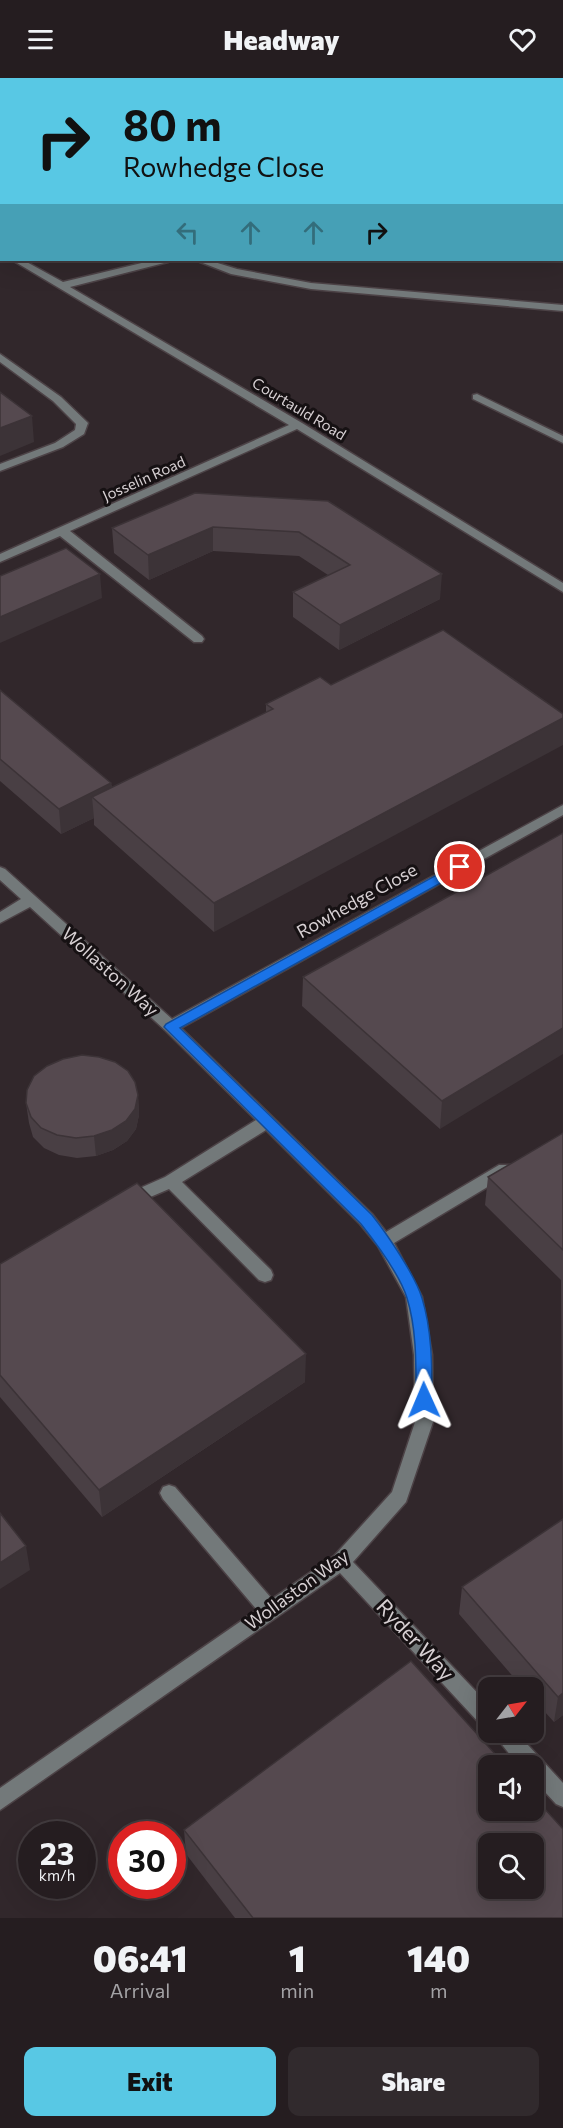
<!DOCTYPE html>
<html lang="en">
<head>
<meta charset="utf-8">
<style>
	:root { --surface:#251d20; --page:#312a2d; --text:#f1f3f6; --muted:#a3a2a5; --line:#423b3e; --accent:#58c8e4 }
	body { margin:0; font-family:Commissioner,sans-serif; background:var(--page); color:var(--text); height:100vh; display:flex; flex-direction:column; font-size:22px; white-space:nowrap }
	* { box-sizing:border-box; margin:0 }
	p { font-size:20px; color:var(--muted) }
	.icon { flex:none; width:33px; height:33px; fill:none; stroke:currentColor; stroke-width:2; stroke-linecap:round; stroke-linejoin:round }
	.map { position:relative; height:1840px; overflow:hidden }
	.details { display:flex; flex-direction:column; background:var(--surface); flex:1 }
	.details>* { flex:none }
	.guide { position:absolute; left:0px; top:0px; width:564px; height:183px; box-shadow:0 6px 24px #0002,0 0 0 2px var(--line); background:#58c8e4; color:#111; overflow:hidden }
	.needle { width:39px; rotate:59deg }
	.tools { position:absolute; left:478px; top:1599px; display:grid; gap:12px }
	.tools a { display:grid; place-items:center; width:66px; height:66px; border-radius:12px; background:var(--surface); box-shadow:0 6px 24px #0002,0 0 0 2px var(--line); font-size:30px }
	.speed { position:absolute; left:18px; top:1743px; display:flex; gap:12px; font-size:30px; font-weight:700; text-align:center }
	.speed>* { display:grid; place-content:center; width:78px; height:78px; border-radius:50%; background:var(--surface); box-shadow:0 6px 24px #0002,0 0 0 2px var(--line); line-height:1 }
	.speed small { font-size:15px; font-weight:400 }
	.speed .limit { border:9px solid #d22; background:#fff; color:#111 }
	.pin { position:absolute; display:grid; place-items:center; width:51px; height:51px; color:#fff; margin:-26px; border:3px solid #fff; border-radius:50%; box-shadow:0 2px 6px #0007 }
	.me { position:absolute; width:66px; margin:-33px; rotate:359deg; stroke-linejoin:round; filter:drop-shadow(0 0 4px #0008) }
	.turn { display:flex; align-items:center; gap:21px; height:126px; padding:0 24px; font-size:27px }
	.turn .icon { width:78px; height:78px; stroke-width:2.5 }
	.turn b { display:block; font-size:42px; line-height:51px }
	.lanes { display:flex; align-items:center; height:57px; padding:0 24px; background:#0003; justify-content:center; gap:30px; direction:ltr }
	.lanes .off { opacity:.35 }
	.eta { display:flex; justify-content:space-evenly; align-items:center; height:102px; text-align:center }
	.eta b { font-size:36px; font-weight:800; line-height:42px }
	.cta { display:flex; gap:12px; margin-top:auto; padding:12px 24px }
	.cta a { flex:1; height:69px; border-radius:12px; background:var(--accent); color:#111; font-size:24px; font-weight:800; line-height:69px; text-align:center }
	.cta a+a { background:var(--page); color:var(--text) }
	header { display:flex; justify-content:space-between; align-items:center; height:78px; padding:0 24px; background:var(--surface); font-size:27px; font-weight:800 }
	.map>svg:first-child { display:block }
</style>
</head>
<body>
<header><svg class="icon" aria-label="menu" viewBox="0 0 24 24"><path d="M4 6h16M4 12h16M4 18h16"/></svg>Headway<svg class="icon" aria-label="heart" viewBox="0 0 24 24"><path d="M12 20l-8-8c-3-5 5-10 8-4 3-6 11-1 8 4z"/></svg></header>
<div class="map">
<svg width="563" height="1840" viewBox="0 0 563 1840">
	<rect width="100%" height="100%" fill="#31272b"/>
	<g fill="none" stroke-linecap="round" stroke-linejoin="round">
		<g stroke="#4c4246" stroke-width="3">
			<g id="minor">
				<rect x="562" y="115" width="1" height="6"/>
				<rect x="0" y="168" width="2" height="7"/>
				<polygon points="12,182 23,182 63,204 154,182 169,182 168,184 70,209 302,345 563,505 563,514 297,351 70,453 202,558 204,561 202,564 194,564 60,458 0,484 0,476 289,347"/>
				<polygon points="195,182 208,182 237,191 311,205 563,227 563,233 311,211 231,196"/>
				<polygon points="0,276 61,319 88,345 84,356 63,369 0,393 0,386 55,365 75,352 76,346 53,323 0,284"/>
				<polygon points="477,316 563,358 563,365 473,321 473,317"/>
				<polygon points="563,727 563,737 181,950 372,1136 386,1154 499,1087 511,1087 513,1091 511,1095 394,1165 422,1219 432,1277 433,1344 406,1424 353,1484 489,1627 489,1650 482,1648 340,1495 0,1732 0,1710 257,1532 163,1421 160,1415 163,1409 169,1407 175,1409 272,1521 334,1478 392,1414 415,1344 414,1277 406,1219 378,1168 360,1146 266,1052 182,1104 271,1192 273,1197 271,1202 265,1204 259,1202 169,1111 134,1126 128,1128 122,1126 120,1122 122,1118 165,1099 256,1042 166,953 30,829 0,845 0,834 21,821 0,802 0,789 5,791 172,941"/>
				<polygon points="492,1654 516,1654 563,1705 563,1729 556,1726 534,1702 534,1688 519,1688"/>
			</g>
		</g>
		<use href="#minor" fill="#73797a" fill-rule="evenodd"/>
	</g>
	<g fill="#493f44">
		<polygon points="0,0 563,0 563,104 562,2 2,2 2,92 0,91"/>
		<polygon points="328,423 440,521 339,572 293,539 293,514 328,497 299,478 213,473 149,502 114,475 112,450"/>
		<polygon points="320,599 214,854 94,747 94,740 61,756 0,703 0,612 111,705 112,710 266,635 266,626"/>
		<polygon points="563,755 440,1051 302,928 303,899"/>
		<polygon points="138,1017 139,1037 136,1051 127,1063 113,1072 96,1078 77,1080 59,1077 44,1070 33,1059 29,1045 26,1025"/>
		<polygon points="563,1055 563,1637 554,1644 534,1622 534,1610 523,1610 459,1536 462,1509 563,1441 561,1202 485,1127 488,1099"/>
		<polygon points="0,1186 305,1304 102,1439 0,1319"/>
		<polygon points="184,1752 563,1840 235,1840 186,1776"/>
	</g>
	<g fill="#3c3337">
		<polygon points="32,338 34,364 0,378 0,350"/>
		<polygon points="213,449 213,473 149,502 148,477"/>
		<polygon points="100,496 102,520 0,565 0,539"/>
		<polygon points="442,496 440,521 339,572 340,547"/>
		<polygon points="563,640 563,667 214,854 214,825"/>
		<polygon points="111,705 113,730 92,719 94,740 61,756 59,731"/>
		<polygon points="563,950 563,976 440,1051 442,1023"/>
		<polygon points="138,1017 139,1037 136,1051 127,1063 113,1072 96,1078 94,1058"/>
		<polygon points="306,1276 305,1304 102,1439 99,1412"/>
		<polygon points="26,1468 30,1492 0,1511 0,1485"/>
		<polygon points="563,1615 563,1637 554,1644 558,1619"/>
	</g>
	<g fill="#55494f" stroke="#3c3337" stroke-width="1.5" fill-rule="evenodd">
		<polygon points="0,0 563,0 563,77 562,2 2,2 2,68 0,68"/>
		<polygon points="0,314 32,338 0,350"/>
		<polygon points="195,415 328,423 442,496 340,547 293,514 350,487 299,454 213,449 148,477 112,450"/>
		<polygon points="66,470 100,496 0,539 0,498"/>
		<polygon points="443,552 563,636 563,640 214,825 92,719 273,631 266,626 320,599 331,607"/>
		<polygon points="0,612 111,705 59,731 0,681"/>
		<polygon points="563,755 563,950 442,1023 303,899"/>
		<polygon points="82,977 99,979 115,984 128,993 135,1004 138,1017 135,1031 126,1043 112,1052 94,1058 76,1060 57,1057 41,1050 31,1039 26,1025 27,1012 34,998 47,988 63,981"/>
		<polygon points="563,1055 563,1172 488,1099"/>
		<polygon points="137,1105 306,1276 99,1412 0,1297 0,1186"/>
		<polygon points="0,1435 26,1468 0,1485"/>
		<polygon points="563,1441 563,1615 558,1619 462,1509"/>
		<path d="M411,1583L506,1688H489V1732H534V1719L563,1751V1840H253L184,1752ZM489,1766H534V1810H489Z"/>
	</g>
	<path fill="#1a73e8" stroke="#114b97" stroke-width="1.5" d="M460,784L464,786L466,789L464,792L180,950L372,1137C387,1156 415,1197 422,1220C432,1252 432,1288 432,1322L430,1326L424,1328L418,1326L416,1322C416,1289 417,1252 407,1220C400,1197 376,1165 361,1146L164,949L166,946Z"/>
	<g text-anchor="middle" stroke-width="6" stroke-linejoin="round" paint-order="stroke">
		<g font-size="15" fill="#d7d0d3" stroke="#161113">
			<text transform="translate(299 331) rotate(31)" y="5">Courtauld Road</text>
			<text transform="translate(144 401) rotate(-24)" y="5">Josselin Road</text>
		</g>
		<g font-size="18" fill="#d7d0d3" stroke="#161113">
			<text transform="translate(357 823) rotate(-29)" y="6">Rowhedge Close</text>
			<text transform="translate(110 894) rotate(42)" y="6">Wollaston Way</text>
			<text transform="translate(297 1512) rotate(-36)" y="6">Wollaston Way</text>
		</g>
		<g font-size="21" fill="#d7d0d3" stroke="#161113">
			<text transform="translate(415 1562) rotate(47)" y="7">Ryder Way</text>
		</g>
	</g>
</svg>
<div class="tools">
<a><svg class="needle" viewBox="-14 -14 28 28"><path d="M0-13l5 13h-10z" fill="#e53935"/><path d="M0 13l5-13h-10z" fill="#a3a2a5"/></svg></a>
<a><svg class="icon" aria-label="sound" viewBox="0 0 24 24"><path d="M4 9h4l5-4v14l-5-4H4zM17 9q2 3 0 6"/></svg></a>
<a><svg class="icon" aria-label="search" viewBox="0 0 24 24"><circle cx="10" cy="10" r="6"/><path d="M15 15l6 6"/></svg></a>
</div>
<div class="speed"><div>23<small>km/h</small></div><div class="limit">30</div></div>
<div class="pin" style="left:460px;top:789px;background:#d93025"><svg class="icon" aria-label="arrive" viewBox="0 0 24 24"><path d="M6 21V4h12l-3 4 3 4H6"/></svg></div>
<svg class="me" style="left:424px;top:1322px" viewBox="-20 -20 40 40"><path d="M0-17L14 15 0 8-14 15z" fill="#1a73e8" stroke="#fff" stroke-width="4"/></svg>
<div class="guide">
<div class="turn"><svg class="icon" aria-label="right" viewBox="0 0 24 24"><path d="M7 20v-9h11M14 6l5 5-5 5"/></svg><div><b>80 m</b>Rowhedge Close</div></div>
<div class="lanes"><svg class="icon off" aria-label="left" viewBox="0 0 24 24"><path d="M17 20v-9H6M10 6l-5 5 5 5"/></svg><svg class="icon off" aria-label="ahead" viewBox="0 0 24 24"><path d="M12 20V5M6 11l6-6 6 6"/></svg><svg class="icon off" aria-label="ahead" viewBox="0 0 24 24"><path d="M12 20V5M6 11l6-6 6 6"/></svg><svg class="icon" aria-label="right" viewBox="0 0 24 24"><path d="M7 20v-9h11M14 6l5 5-5 5"/></svg></div>
</div>
</div>
<section class="details">
<div class="eta">
<div><b>06:41</b><p>Arrival</p></div>
<div><b>1</b><p>min</p></div>
<div><b>140</b><p>m</p></div>
</div>
<div class="cta"><a>Exit</a><a>Share</a></div>
</section>
</body>
</html>
